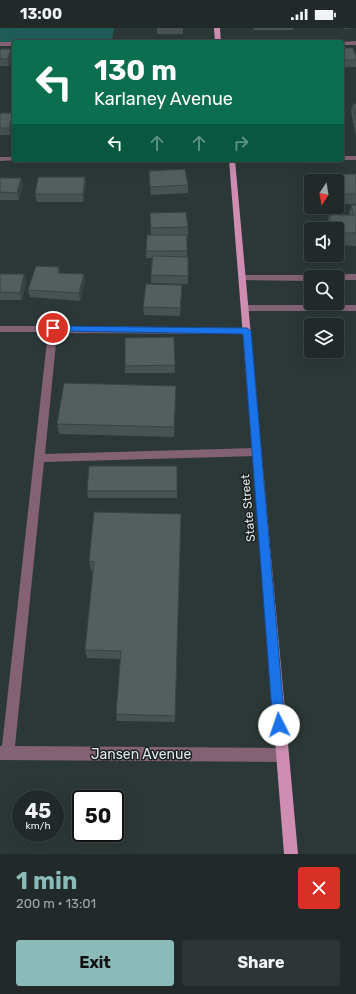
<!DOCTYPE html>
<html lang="en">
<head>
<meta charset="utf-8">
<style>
	:root { --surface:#212a29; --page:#2d3635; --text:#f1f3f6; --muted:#a2a7a8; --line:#3e4646; --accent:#8bbbb9 }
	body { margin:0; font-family:Rubik,sans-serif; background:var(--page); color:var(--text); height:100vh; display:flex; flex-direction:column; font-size:15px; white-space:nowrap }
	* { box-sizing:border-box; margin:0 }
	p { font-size:13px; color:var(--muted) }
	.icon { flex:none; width:22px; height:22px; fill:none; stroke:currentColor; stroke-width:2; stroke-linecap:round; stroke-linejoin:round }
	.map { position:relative; height:826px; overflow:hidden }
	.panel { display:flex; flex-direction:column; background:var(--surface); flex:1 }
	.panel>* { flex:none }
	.banner { position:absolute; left:12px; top:12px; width:332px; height:122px; border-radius:4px; box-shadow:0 4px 16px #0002,0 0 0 1px var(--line); background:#0b6e4f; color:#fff; overflow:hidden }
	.needle { width:26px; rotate:192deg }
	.fabs { position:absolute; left:304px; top:146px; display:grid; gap:8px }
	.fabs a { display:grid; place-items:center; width:40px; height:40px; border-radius:4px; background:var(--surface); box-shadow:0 4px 16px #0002,0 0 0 1px var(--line); font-size:20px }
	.speed { position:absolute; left:12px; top:762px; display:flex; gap:8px; font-size:20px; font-weight:700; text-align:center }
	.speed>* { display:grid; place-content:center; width:52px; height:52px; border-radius:50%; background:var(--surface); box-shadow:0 4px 16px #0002,0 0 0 1px var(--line); line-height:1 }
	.speed small { font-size:10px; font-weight:400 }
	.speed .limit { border:2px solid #111; border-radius:6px; background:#fff; color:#111 }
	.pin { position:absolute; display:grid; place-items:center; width:34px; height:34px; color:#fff; margin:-17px; border:2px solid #fff; border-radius:50%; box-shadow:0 1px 4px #0007 }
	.me { position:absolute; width:44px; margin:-22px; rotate:356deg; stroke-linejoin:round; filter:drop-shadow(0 0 3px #0008) }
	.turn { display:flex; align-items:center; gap:14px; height:84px; padding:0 16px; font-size:18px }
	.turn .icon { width:52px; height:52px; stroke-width:2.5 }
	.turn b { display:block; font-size:28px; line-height:34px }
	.lanes { display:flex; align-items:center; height:38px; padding:0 16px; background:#0003; justify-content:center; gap:20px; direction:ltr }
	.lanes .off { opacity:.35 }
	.round { display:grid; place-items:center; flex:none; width:42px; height:42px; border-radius:4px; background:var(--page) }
	.head { display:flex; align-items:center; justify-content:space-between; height:68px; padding:0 16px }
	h1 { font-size:24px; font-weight:700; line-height:30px; color:var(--accent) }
	.button { display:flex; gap:8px; margin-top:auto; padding:8px 16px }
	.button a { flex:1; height:46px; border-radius:4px; background:var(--accent); color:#111; font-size:16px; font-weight:700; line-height:46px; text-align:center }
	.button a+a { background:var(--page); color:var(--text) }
	.status { display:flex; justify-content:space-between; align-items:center; height:28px; padding:0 20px; background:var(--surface); direction:ltr }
	.status svg { height:11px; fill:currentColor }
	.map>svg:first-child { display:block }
</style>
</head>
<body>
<div class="status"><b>13:00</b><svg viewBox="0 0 49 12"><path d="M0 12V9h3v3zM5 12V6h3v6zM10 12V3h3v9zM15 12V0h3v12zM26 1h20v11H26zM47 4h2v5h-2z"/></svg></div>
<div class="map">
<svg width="356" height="826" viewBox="0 0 356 826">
	<rect width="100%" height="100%" fill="#2c3837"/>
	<polygon fill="#205d59" points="0,0 114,0 112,14 14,14 0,16"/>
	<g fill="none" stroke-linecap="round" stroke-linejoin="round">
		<g fill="#836274" fill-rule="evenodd">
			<polygon points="356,13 356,17 342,17 342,14 340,14"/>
			<rect x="0" y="14" width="14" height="4"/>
			<rect x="342" y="128" width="14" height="4"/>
			<polygon points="0,129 14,129 14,132 17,132 0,133"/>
			<polygon points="337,246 356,246 356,252 337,252 337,249 333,249"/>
			<polygon points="243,247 311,247 314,249 311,249 311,253 240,252 239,250"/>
			<polygon points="245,277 356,277 356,283 245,283 241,280"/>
			<polygon points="53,297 56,298 247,300 251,303 247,306 57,305 45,426 257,420 261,421 262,424 261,427 257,428 44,434 15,718 281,720 286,722 288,727 286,732 281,734 0,732 0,718 2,718 48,304 0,304 0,298 50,298"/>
		</g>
		<g fill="#ce8db1" fill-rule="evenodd">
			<polygon points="214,0 220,0 221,14 215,14"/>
			<polygon points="229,132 235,132 298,826 284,826"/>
		</g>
	</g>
	<g fill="#475251">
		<rect x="157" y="0" width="26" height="6"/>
		<polygon points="253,0 293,0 293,2 254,2"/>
		<polygon points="344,0 356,0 344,1"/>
		<polygon points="342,20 356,28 356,39 342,39"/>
		<polygon points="0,21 13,29 9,38 0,38"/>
		<polygon points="353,76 356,76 356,108 351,83"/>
		<polygon points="0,85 14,90 14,94 10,107 0,107"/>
		<polygon points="149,143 188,157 188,165 151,167"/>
		<polygon points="356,146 356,176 337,176 337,153 312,153 313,150 319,150 320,147"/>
		<polygon points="85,149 86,156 83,174 37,174 35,166"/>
		<polygon points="0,150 21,150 23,158 19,172 0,172"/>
		<polygon points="351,177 356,177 356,218 337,217 337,201 327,201 326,199 329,187 349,187"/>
		<polygon points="150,185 188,199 188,207 173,207 187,207 187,229 188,229 188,256 151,255 151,247 152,230 146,230 146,223 151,207"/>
		<polygon points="59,239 60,245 85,254 80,273 30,269 28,262"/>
		<polygon points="0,244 0,246 24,246 26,254 22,272 0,272"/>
		<polygon points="182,265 180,288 144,287 143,279"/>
		<polygon points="174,309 175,345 125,345 125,338"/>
		<polygon points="176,368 174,409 59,406 57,396"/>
		<polygon points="177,438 177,470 88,470 87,463"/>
		<polygon points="181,486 175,694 117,693 116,686 120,631 87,630 85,622 93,543 91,543 89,533"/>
	</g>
	<g fill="#394242">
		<polygon points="11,21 13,29 9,38 8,31"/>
		<polygon points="13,85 14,94 10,107 9,100"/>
		<polygon points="85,149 86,156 83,174 83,166"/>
		<polygon points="21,150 23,158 19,172 17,165"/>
		<polygon points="59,239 61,247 58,245"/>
		<polygon points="24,246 26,254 22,272 20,265"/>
		<polygon points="84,246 85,254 80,273 79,265"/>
		<polygon points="176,358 176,368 174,409 174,399"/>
	</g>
	<g fill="#525f5e" stroke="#394242">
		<polygon points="342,20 353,20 356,28 356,32 342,32"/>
		<polygon points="0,21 11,21 8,31 0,31"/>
		<polygon points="353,76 356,76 356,93"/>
		<polygon points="0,85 13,85 9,100 0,100"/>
		<polygon points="185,141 188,157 150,159 149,143"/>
		<polygon points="356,146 356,166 337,166 337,153 314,153 313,150 320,150 320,147"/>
		<polygon points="38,149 85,149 83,166 35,166"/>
		<polygon points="0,150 21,150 17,165 0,164"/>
		<polygon points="351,177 356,177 356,205 337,205 337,201 332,201 329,187 354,187"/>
		<polygon points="186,184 188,199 151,200 150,185"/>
		<polygon points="147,207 187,207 187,223 146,223"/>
		<polygon points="153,228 188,229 188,248 151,247"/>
		<polygon points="36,238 59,239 58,245 84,246 79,265 28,262"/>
		<polygon points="0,246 24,246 20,265 0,264"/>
		<polygon points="146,256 182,257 180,280 143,279"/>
		<polygon points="174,309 175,337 125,338 125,310"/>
		<polygon points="64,355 176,358 174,399 57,396"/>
		<polygon points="89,438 177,438 177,463 87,463"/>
		<polygon points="94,484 181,486 175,688 116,686 121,623 85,622 94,534 89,533"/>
	</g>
	<polygon fill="#1a73e8" stroke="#114b97" points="50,298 247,300 251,303 285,697 283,701 279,703 275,701 273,697 243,306 53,303 49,300"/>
	<g text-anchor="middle" stroke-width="3" stroke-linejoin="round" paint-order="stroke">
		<g font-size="12" fill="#e2eae9" stroke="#191e1e">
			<text transform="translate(248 480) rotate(-95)" y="4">State Street</text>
		</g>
		<g font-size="14" fill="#e2eae9" stroke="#191e1e">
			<text x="141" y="731">Jansen Avenue</text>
		</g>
	</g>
</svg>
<div class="fabs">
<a><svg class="needle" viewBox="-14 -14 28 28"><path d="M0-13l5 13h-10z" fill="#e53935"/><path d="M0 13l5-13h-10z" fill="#a2a7a8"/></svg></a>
<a><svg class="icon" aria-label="sound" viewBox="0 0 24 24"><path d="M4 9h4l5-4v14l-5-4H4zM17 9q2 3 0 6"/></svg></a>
<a><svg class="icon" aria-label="search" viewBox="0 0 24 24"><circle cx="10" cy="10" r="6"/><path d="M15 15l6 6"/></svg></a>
<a><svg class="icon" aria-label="layers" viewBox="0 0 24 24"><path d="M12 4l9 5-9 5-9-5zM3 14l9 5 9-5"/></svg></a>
</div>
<div class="speed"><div>45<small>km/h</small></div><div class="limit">50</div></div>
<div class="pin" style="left:53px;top:300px;background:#d93025"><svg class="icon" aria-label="arrive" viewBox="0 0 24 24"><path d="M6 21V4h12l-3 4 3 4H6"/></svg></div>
<svg class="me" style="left:279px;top:697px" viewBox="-20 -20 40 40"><circle r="19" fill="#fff"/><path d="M0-13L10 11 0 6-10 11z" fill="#1a73e8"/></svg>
<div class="banner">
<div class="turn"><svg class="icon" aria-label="left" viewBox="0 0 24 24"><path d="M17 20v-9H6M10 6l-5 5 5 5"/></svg><div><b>130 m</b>Karlaney Avenue</div></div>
<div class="lanes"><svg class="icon" aria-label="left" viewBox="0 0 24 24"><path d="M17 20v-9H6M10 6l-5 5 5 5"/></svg><svg class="icon off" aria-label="ahead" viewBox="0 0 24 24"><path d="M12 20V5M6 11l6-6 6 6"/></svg><svg class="icon off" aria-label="ahead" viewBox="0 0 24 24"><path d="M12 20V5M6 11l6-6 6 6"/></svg><svg class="icon off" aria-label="right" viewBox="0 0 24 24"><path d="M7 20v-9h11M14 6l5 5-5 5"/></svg></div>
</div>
</div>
<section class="panel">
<div class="head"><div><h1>1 min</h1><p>200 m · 13:01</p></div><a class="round" style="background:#d93025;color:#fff"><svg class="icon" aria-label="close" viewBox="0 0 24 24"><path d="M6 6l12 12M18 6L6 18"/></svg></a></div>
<div class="button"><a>Exit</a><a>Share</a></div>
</section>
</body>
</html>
